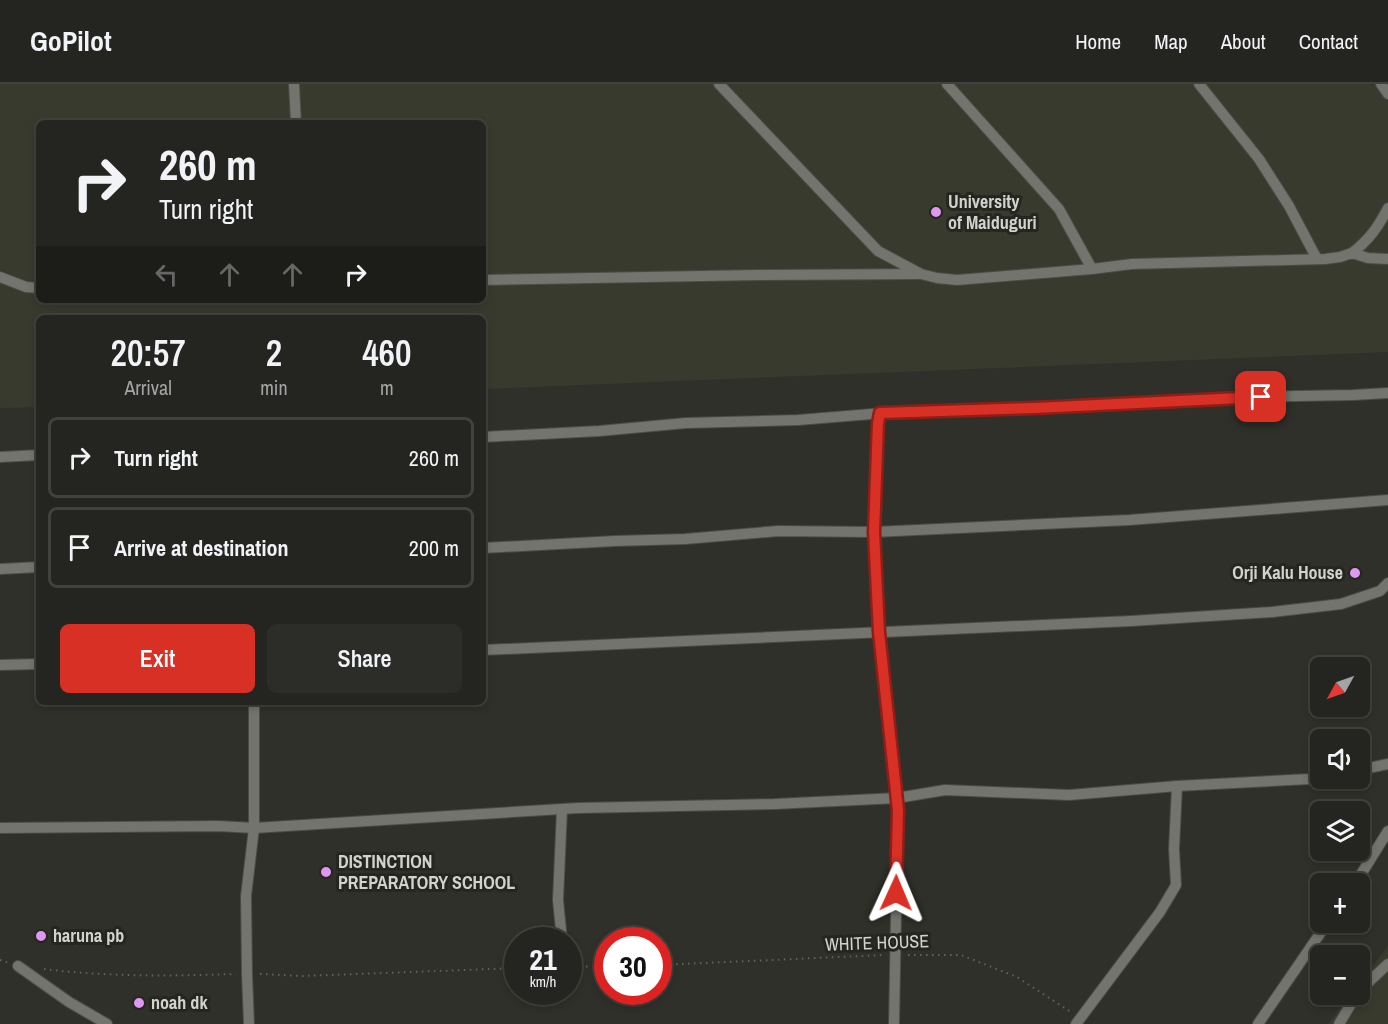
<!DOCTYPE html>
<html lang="en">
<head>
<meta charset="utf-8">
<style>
	:root { --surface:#242420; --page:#2c2c29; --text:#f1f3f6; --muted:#a3a4a5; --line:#41413e; --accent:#d93025 }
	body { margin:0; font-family:"Archivo Narrow",sans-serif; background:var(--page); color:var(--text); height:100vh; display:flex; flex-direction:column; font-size:22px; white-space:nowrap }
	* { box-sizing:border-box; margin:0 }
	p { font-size:20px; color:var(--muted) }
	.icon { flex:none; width:33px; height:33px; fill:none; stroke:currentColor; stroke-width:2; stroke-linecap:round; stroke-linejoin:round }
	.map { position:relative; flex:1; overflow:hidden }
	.side { position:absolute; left:36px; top:231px; width:450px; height:390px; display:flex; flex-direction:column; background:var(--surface); border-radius:9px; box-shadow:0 3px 9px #0003,0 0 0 2px var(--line) }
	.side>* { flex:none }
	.banner { position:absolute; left:36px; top:36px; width:450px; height:183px; border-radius:9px; box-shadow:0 3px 9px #0003,0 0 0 2px var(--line); background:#242420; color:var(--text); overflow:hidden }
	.needle { width:39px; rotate:230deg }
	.buttons { position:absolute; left:1310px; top:573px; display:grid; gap:12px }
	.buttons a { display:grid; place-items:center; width:60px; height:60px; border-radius:9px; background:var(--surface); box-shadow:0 3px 9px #0003,0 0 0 2px var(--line); font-size:30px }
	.speed { position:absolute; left:504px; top:843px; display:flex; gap:12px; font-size:30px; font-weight:700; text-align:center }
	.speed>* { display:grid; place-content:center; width:78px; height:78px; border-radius:50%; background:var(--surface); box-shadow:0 3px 9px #0003,0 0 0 2px var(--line); line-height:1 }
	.speed small { font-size:15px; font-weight:400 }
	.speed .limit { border:9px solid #d22; background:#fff; color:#111 }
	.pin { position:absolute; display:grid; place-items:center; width:51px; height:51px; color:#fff; margin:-26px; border-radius:12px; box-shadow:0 3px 9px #0006 }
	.me { position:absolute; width:66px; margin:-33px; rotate:1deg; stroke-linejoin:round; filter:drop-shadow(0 0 4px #0008) }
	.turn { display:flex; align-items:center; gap:21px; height:126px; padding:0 24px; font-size:27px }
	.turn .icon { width:78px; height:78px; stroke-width:2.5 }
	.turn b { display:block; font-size:42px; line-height:51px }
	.lanes { display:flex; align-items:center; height:57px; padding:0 24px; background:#0003; justify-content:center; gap:30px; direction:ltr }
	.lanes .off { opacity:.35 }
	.eta { display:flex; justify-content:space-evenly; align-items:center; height:102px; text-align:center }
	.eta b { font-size:36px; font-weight:600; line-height:42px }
	.action { display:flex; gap:12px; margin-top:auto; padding:12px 24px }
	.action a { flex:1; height:69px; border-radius:9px; background:var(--accent); color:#fff; font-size:24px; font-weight:600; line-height:69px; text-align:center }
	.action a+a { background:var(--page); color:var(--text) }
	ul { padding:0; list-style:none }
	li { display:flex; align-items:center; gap:18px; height:81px; margin:0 12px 9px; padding:0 12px; border:3px solid var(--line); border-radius:9px }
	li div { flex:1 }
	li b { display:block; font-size:22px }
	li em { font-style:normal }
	header { display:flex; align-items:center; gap:36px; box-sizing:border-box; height:84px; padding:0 30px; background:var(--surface); border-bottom:2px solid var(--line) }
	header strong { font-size:28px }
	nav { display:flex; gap:33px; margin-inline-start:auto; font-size:21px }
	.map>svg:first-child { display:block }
</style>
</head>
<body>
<header>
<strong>GoPilot</strong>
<nav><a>Home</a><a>Map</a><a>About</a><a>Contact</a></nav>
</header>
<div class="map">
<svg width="1388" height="940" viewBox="0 0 1388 940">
	<rect width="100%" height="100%" fill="#30302a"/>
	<g fill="#393a2e" fill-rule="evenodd">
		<path d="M0,0H1388V268L483,305V234H39V323L0,324ZM39,39H483V216H39Z"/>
		<polygon points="1388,862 1388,940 1328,940 1351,911 1359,910 1359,900"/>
	</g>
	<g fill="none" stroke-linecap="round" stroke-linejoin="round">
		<g stroke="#4c4c47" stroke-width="12">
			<g id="street">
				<polyline points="294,0 296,39"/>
				<polyline points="719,0 878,167 921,190 937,194 957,196 1092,185 1132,180 1325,175 1340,173 1352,169 1368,174 1388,175"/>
				<polyline points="947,0 1059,125 1092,185"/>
				<polyline points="1199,0 1259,75 1289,122 1317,175"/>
				<polyline points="1381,0 1388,10"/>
				<path d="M1352,169C1370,155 1378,143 1388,124"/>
				<polyline points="0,193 26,203 39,204"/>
				<polyline points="483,196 758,191 918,190"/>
				<polyline points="880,329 878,338 874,448 879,548 898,726 894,940"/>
				<polyline points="483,353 599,347 686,339 798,336 896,328 1035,324 1178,318 1238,313 1353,311 1388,309"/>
				<polyline points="0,373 39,371"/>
				<polyline points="483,464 615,457 685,455 778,447 874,448 1129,436 1388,416"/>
				<polyline points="0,485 39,483"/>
				<polyline points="483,566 1131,537 1272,528 1341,520 1380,507 1388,499"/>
				<polyline points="0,581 39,580"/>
				<polyline points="1359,686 1388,680"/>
				<polyline points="0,744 218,742 254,744 578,724 775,720 897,714 945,706 1069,711 1177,702 1310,695 1320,693"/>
				<polyline points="1355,800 1388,747"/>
				<polyline points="562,856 558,816 562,725"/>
				<polyline points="18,882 69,918 107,940"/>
				<polyline points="1359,907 1388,880"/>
				<polyline points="249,940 247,890 246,812 254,744 254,618"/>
				<polyline points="1076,940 1160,828 1176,801 1174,765 1177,702"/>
				<polyline points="1258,940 1328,838"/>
				<polyline points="1339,940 1357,910"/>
			</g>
		</g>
		<g stroke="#63635d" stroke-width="2" stroke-dasharray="1.5 4.5" stroke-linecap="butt">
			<polyline points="908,871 961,871 1017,893 1071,928"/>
			<polyline points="0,876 9,879"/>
			<polyline points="658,881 884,871"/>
			<polyline points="568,883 608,882"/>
			<path d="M44,885C108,893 172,892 236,890"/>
			<polyline points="260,890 303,892 518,884"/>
		</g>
		<use href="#street" stroke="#73746d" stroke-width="10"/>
	</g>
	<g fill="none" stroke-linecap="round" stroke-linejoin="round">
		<g stroke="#8d1f18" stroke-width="15">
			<polyline id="route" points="896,809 898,726 879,548 874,448 878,339 880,329 1035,324 1261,313"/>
		</g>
		<use href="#route" stroke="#d93025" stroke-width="10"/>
	</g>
	<g fill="#df98f1" stroke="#262620" stroke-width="2">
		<circle cx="936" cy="128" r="6"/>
		<circle cx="1355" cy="489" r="6"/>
		<circle cx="326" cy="788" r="6"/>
		<circle cx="41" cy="852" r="6"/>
		<circle cx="139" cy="919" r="6"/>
	</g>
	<g text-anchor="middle" stroke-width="6" stroke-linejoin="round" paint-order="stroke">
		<g font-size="18" font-weight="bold" fill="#d2d2ce" stroke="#262620" text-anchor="start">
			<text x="948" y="124">University<tspan x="948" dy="21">of Maiduguri</tspan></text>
			<text x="1343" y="495" text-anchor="end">Orji Kalu House</text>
			<text x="338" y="784">DISTINCTION<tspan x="338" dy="21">PREPARATORY SCHOOL</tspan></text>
			<text x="53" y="858">haruna pb</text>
			<text x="151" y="925">noah dk</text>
		</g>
		<g font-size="18" fill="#d2d2ce" stroke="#262620">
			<text transform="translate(877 859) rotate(-2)" y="6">WHITE HOUSE</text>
		</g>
	</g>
</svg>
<div class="buttons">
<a><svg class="needle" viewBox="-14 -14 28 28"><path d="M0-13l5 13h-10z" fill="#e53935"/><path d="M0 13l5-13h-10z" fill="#a3a4a5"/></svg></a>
<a><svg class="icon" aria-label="sound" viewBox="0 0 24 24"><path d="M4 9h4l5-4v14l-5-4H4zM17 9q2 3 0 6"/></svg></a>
<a><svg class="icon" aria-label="layers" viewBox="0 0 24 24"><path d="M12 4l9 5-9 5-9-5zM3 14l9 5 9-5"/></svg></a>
<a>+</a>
<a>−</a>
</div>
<div class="speed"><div>21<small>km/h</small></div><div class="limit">30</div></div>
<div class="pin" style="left:1261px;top:313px;background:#d93025"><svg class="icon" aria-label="arrive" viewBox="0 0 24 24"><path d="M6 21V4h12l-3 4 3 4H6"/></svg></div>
<svg class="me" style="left:896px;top:809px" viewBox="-20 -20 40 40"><path d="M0-17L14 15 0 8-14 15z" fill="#d93025" stroke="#fff" stroke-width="4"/></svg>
<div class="banner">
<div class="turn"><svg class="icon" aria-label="right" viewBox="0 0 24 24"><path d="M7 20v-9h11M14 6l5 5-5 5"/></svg><div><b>260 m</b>Turn right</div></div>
<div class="lanes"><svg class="icon off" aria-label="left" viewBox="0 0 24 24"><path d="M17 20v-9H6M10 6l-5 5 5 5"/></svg><svg class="icon off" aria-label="ahead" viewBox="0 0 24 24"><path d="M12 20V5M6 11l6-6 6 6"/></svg><svg class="icon off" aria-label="ahead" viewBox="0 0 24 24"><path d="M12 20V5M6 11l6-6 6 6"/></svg><svg class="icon" aria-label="right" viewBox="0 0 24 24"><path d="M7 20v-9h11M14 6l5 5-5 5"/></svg></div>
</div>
<section class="side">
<div class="eta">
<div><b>20:57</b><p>Arrival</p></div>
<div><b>2</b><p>min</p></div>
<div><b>460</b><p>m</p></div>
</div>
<ul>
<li><svg class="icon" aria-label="right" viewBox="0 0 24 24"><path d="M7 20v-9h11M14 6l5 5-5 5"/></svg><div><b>Turn right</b></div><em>260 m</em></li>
<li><svg class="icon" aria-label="arrive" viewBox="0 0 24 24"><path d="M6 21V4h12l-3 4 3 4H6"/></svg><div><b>Arrive at destination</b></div><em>200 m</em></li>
</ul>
<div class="action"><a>Exit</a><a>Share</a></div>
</section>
</div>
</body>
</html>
